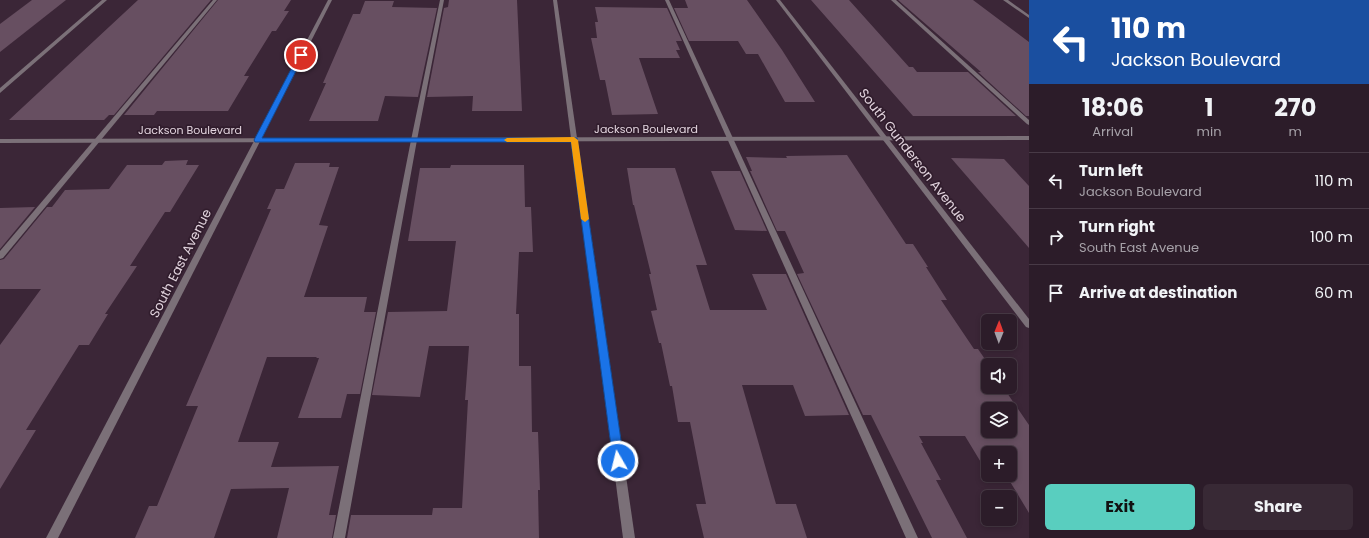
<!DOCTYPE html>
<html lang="en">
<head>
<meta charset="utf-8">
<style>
	:root { --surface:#2c1c29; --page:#382935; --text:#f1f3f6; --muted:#a6a1a8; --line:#483a46; --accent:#59cebf }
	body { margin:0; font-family:Poppins,sans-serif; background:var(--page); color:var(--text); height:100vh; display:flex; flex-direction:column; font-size:15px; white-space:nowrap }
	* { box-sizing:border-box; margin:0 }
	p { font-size:13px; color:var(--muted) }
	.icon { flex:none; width:22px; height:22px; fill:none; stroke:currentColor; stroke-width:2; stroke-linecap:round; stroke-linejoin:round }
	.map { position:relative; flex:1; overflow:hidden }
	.drawer { display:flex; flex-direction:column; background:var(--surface); width:340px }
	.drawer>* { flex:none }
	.top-card { background:#1a4fa0; color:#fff; overflow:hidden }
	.needle { width:26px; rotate:1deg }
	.tools { position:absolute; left:981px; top:314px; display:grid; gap:8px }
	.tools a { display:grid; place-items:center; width:36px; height:36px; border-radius:6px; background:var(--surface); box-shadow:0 2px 6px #0003,0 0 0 1px var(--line); font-size:20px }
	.pin { position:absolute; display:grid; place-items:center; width:34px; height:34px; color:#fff; margin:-17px; border:2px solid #fff; border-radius:50%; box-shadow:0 1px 4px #0007 }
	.me { position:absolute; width:44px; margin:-22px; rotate:352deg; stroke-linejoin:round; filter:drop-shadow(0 0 3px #0008) }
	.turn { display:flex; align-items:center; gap:14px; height:84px; padding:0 16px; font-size:18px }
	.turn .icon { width:52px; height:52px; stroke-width:2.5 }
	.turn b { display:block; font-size:28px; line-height:34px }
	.eta { display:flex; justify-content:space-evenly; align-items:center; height:68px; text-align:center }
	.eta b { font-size:24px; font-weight:700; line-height:28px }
	.action { display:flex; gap:8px; margin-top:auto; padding:8px 16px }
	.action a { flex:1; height:46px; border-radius:6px; background:var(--accent); color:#111; font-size:16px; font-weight:700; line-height:46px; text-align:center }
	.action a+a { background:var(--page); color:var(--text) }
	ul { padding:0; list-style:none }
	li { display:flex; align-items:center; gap:12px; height:56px; padding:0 16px; border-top:1px solid var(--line) }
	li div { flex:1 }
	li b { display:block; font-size:15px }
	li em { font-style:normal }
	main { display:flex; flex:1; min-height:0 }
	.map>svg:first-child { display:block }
</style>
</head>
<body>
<main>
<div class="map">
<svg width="1029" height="538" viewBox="0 0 1029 538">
	<rect width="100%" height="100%" fill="#3b2637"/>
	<g fill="#674f61" fill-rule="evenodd">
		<polygon points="32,0 66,0 0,52 0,24"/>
		<polygon points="138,0 211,0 114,115 109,115 104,120 9,120"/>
		<polygon points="218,0 291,0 284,11 289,11 276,31 272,31 244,76 249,76 228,111 157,111 154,115 124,115"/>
		<polygon points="449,0 517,0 522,111 472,111 473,96 427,97 444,8 448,7"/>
		<polygon points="685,0 747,0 782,50 815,102 785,102 758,54 746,54 738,41 689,41 674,8 688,8"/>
		<polygon points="811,0 849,0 909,67 913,67 917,72 968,72 1016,116 913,116"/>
		<polygon points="898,0 973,0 1029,42 1029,116 1026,116 978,72 981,72"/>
		<polygon points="365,1 394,1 392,7 437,8 418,97 385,96 378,121 309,121 326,83 323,83 353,14 360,14"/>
		<polygon points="595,7 667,8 682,41 676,41 680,50 676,50 680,58 639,58 658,114 612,115 605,80 600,80 591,38 597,38 595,22 598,22"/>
		<path d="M847,155L906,244H913L928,267H926L947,300H941L974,349H978L989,365L988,387H1003L1029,425V513L1006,475H1010V453H988V469H985L965,436H919L923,443H921L941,480H936L967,538H932L871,415H863L797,274L804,273L785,231H777L750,171H752L746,157L787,158L786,156ZM988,409H1010V431H988Z"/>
		<polygon points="951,158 1004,159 1029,186 1029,248"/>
		<polygon points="188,160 186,165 199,165 170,212 165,212 130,266 137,266 105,314 108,314 89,345 79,345 26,430 36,430 0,489 0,345 41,289 0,289 0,260 4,259 47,207 52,207 65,190 109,189 127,165 162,165 165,161"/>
		<polygon points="295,163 330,163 329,167 339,167 319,225 328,226 304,297 367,297 364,312 376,312 360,394 347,394 341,418 298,418 319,358 316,358 317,357 267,357 238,442 279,442 271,467 339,466 329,515 336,515 332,538 277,538 289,488 231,489 214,538 135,538 149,506 157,506 198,406 186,406 271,209 267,209 276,189 284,189"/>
		<polygon points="451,165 524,165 525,207 531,207 533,252 519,252 516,314 519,314 519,366 531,366 532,432 538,432 540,490 538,490 539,538 347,538 351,515 432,515 433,508 462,508 468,400 465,400 469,346 429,346 420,397 372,395 388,312 447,311 456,241 408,241 420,168 450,168"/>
		<polygon points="627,168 675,168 707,265 696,265 710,310 767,310 752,274 786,274 849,415 805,416 793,385 742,385 776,504 796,504 807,538 704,538 696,504 706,504 690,422 678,422 672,386 670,386 661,343 659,343 651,311 657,310 649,274 651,274 634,205 633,205"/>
		<polygon points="711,171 740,171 767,231 735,230"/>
		<polygon points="35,207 0,249 0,208"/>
	</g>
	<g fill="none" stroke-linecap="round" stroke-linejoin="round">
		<g fill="#7b7078" fill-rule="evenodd">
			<polygon points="213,0 217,0 3,258 0,259 0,251"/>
			<polygon points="440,0 444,0 417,140 345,538 333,538 411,140"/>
			<polygon points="665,0 669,0 918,538 906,538"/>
			<polygon points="891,0 896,0 1029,120 1029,125 1027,124"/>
		</g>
		<g fill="#7b7078" fill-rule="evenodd">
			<polygon points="102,0 107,0 0,93 0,88"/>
			<polygon points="328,0 332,0 58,538 46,538"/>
			<polygon points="553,0 557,0 635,538 623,538"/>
			<polygon points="776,0 780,0 1029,319 1029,328 1026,327"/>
			<polygon points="1003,0 1008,0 1029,15 1029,18"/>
		</g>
		<polygon fill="#7b7078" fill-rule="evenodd" points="1029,136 1029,140 0,143 0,139"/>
	</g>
	<polygon fill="#1a73e8" stroke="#114b97" points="299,54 304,55 262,138 577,138 624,461 623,465 618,467 614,465 613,461 571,142 255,142 254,140"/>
	<polygon fill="#f59e0b" points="574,137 578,140 589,219 585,222 581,219 571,142 507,142 504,140 507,138"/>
	<g text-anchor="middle" stroke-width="3.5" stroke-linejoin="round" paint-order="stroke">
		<g font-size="11" fill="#e2d4de" stroke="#311d2d">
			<text x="646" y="133">Jackson Boulevard</text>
			<text x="190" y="134">Jackson Boulevard</text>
		</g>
		<g font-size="13" fill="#e2d4de" stroke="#311d2d">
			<text transform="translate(913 155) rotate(52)" y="5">South Gunderson Avenue</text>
			<text transform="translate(180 263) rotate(-63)" y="5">South East Avenue</text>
		</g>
	</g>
</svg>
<div class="tools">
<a><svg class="needle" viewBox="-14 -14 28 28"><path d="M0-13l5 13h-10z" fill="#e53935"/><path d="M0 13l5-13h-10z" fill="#a6a1a8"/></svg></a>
<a><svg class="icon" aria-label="sound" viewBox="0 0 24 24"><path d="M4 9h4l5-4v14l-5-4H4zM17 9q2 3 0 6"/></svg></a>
<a><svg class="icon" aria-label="layers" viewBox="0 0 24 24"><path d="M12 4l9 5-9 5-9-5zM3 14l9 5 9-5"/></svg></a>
<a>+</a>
<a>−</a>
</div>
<div class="pin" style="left:301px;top:55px;background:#d93025"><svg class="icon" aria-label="arrive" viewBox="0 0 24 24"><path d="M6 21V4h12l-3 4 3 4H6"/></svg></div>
<svg class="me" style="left:618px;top:461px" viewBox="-20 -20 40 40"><circle r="17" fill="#1a73e8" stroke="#fff" stroke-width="3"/><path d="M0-11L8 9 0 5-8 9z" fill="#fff"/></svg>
</div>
<section class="drawer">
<div class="top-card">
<div class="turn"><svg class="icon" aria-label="left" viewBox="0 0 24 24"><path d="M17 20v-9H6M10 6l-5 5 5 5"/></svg><div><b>110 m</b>Jackson Boulevard</div></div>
</div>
<div class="eta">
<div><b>18:06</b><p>Arrival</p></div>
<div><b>1</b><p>min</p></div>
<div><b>270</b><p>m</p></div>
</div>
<ul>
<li><svg class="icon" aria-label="left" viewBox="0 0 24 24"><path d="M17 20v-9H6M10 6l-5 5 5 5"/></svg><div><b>Turn left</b><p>Jackson Boulevard</p></div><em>110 m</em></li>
<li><svg class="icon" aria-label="right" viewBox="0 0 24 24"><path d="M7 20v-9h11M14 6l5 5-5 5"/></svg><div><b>Turn right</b><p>South East Avenue</p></div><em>100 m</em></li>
<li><svg class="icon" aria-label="arrive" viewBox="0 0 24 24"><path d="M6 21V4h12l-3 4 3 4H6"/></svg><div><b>Arrive at destination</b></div><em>60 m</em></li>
</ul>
<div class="action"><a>Exit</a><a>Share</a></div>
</section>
</main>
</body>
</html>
